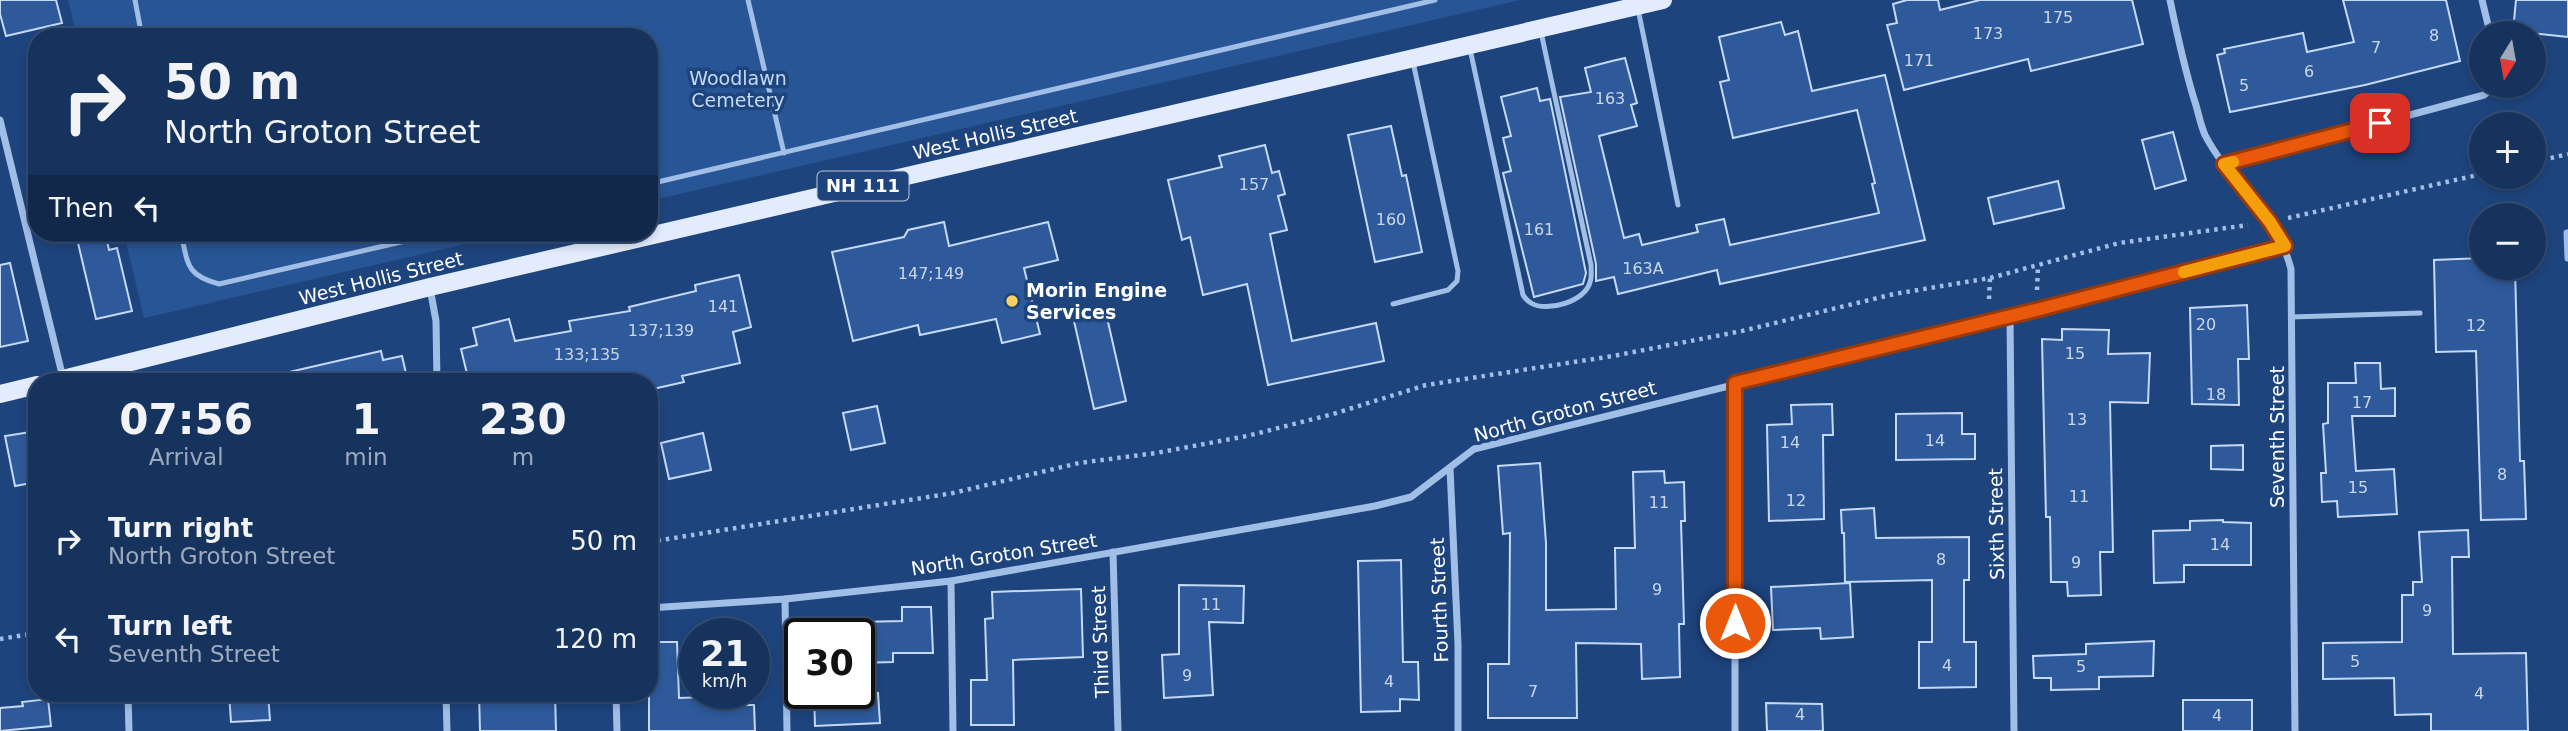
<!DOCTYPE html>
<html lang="en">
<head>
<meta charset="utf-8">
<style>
	:root { --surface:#16335e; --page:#233f67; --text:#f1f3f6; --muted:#9eaabc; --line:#354e73 }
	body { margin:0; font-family:"DejaVu Sans",sans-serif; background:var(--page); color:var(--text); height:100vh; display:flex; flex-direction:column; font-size:26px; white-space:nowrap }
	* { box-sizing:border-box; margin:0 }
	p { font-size:23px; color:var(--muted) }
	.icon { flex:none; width:38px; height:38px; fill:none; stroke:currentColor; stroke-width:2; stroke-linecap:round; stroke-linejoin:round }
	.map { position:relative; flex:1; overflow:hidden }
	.drawer { position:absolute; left:28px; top:373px; width:630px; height:329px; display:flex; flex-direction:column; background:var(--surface); border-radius:28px; box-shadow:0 4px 10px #0003,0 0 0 2px var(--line) }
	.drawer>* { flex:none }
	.hud { position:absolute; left:28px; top:28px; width:630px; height:214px; border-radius:28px; box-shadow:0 4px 10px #0003,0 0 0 2px var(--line); background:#16335e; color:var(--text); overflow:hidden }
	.needle { width:46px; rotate:191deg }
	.fabs { position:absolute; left:2469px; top:21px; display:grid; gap:14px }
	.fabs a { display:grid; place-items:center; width:77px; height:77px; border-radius:50%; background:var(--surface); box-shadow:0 4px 10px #0003,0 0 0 2px var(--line); font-size:35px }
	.speed { position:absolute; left:679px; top:618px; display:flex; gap:14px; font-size:35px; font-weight:700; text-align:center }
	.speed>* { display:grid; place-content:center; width:91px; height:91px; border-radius:50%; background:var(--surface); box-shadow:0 4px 10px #0003,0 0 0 2px var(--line); line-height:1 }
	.speed small { font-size:18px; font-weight:400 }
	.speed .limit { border:4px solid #111; border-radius:10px; background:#fff; color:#111 }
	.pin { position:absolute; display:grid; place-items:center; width:60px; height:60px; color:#fff; margin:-30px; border-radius:14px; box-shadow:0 4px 10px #0006 }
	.me { position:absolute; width:77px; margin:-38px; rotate:0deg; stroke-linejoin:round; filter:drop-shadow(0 0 5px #0008) }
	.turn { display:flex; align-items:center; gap:24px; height:147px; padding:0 21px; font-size:32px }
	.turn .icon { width:91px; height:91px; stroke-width:2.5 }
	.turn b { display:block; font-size:49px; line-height:60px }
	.then { display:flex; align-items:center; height:66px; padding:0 21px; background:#0003; gap:14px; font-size:26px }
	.eta { display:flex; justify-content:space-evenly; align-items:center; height:119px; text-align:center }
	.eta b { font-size:42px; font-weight:600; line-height:49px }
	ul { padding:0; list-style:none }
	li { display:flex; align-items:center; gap:21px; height:98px; padding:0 21px }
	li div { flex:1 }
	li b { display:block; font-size:26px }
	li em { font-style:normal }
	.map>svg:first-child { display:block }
</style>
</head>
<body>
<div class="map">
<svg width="2568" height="731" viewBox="0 0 2568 731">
	<rect width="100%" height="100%" fill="#1e447d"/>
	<g fill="#285595">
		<polygon points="68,0 1520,0 649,201 649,37 77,37"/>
		<polygon points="124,233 513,233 144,318"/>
	</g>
	<g fill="#2e5a9b" stroke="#c5d9f6" stroke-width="2">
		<polygon points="0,0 56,0 62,23 6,36 0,14"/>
		<polygon points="1907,0 1938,0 1940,10 1980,0 2132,0 2143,44 2031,71 2028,59 1904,90 1887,25 1897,23 1893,4"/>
		<polygon points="2343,0 2446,0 2460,61 2365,85 2230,112 2217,55 2225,53 2224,49 2303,33 2307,52 2354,42"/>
		<polygon points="2516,0 2568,0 2568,37 2513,31"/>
		<polygon points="1781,22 1785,35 1798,31 1812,91 1885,75 1925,240 1720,284 1717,270 1618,294 1614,277 1596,281 1596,264 1560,97 1591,92 1585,68 1612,61 1625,58 1637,103 1631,105 1637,126 1599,136 1624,238 1639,234 1642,245 1698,232 1696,225 1724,219 1730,245 1879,213 1872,184 1875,183 1857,110 1733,138 1720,82 1729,80 1719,37"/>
		<polygon points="1537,88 1540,101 1550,99 1586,273 1583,284 1534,297 1503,173 1511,171 1503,138 1511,136 1501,97"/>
		<polygon points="1391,126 1402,176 1406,175 1422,252 1375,262 1348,135"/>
		<polygon points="2173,132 2186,180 2155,189 2142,140"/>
		<polygon points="1265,145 1272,173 1279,171 1285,194 1278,196 1287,230 1270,234 1292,341 1376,323 1384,361 1268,385 1247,284 1203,295 1190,237 1182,240 1168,180 1222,167 1219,156"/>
		<polygon points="2058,181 2064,208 1994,224 1988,198"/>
		<polygon points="944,222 949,246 1048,222 1058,260 1024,268 1040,334 1002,343 996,319 920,335 918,325 853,341 832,252 904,237 908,230"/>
		<polygon points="106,236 109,250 117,248 132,311 96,319 78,243"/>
		<polygon points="2482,258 2482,268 2515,268 2520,461 2524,461 2526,519 2481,520 2476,351 2436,352 2434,260"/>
		<polygon points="10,263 28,341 0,347 0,265"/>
		<polygon points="739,275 751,327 733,332 740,363 682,376 684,382 653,389 651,382 469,382 461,349 477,345 473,328 509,319 515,341 571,331 569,321 630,311 629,307 696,291 695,285"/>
		<polygon points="2247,305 2249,359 2238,359 2239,405 2192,404 2190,308"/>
		<polygon points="1106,313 1126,401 1094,409 1074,321"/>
		<polygon points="2062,329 2109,330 2108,354 2150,353 2148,403 2110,402 2113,552 2100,552 2101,595 2068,596 2067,582 2051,582 2050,517 2046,517 2042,339 2062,340"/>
		<polygon points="381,351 383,360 402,356 408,382 290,382 289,372"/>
		<polygon points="2355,363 2380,363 2381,389 2395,388 2395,416 2352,416 2356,471 2394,469 2397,514 2338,517 2337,501 2322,502 2321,473 2326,473 2323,424 2328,423 2328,383 2356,383"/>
		<polygon points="1832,404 1833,435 1823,435 1824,519 1769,521 1767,425 1792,424 1791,405"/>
		<polygon points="877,406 885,443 851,450 843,413"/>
		<polygon points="1962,413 1962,434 1975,434 1975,459 1896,460 1896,414"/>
		<polygon points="37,431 37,482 15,486 5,436"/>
		<polygon points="703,433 711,470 669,479 661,443"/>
		<polygon points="2243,445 2243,470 2211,469 2211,446"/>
		<polygon points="1540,463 1546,543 1546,610 1616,609 1615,548 1635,548 1633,472 1664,471 1665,483 1684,482 1685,521 1681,521 1684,624 1679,624 1680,677 1642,679 1641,644 1576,643 1577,718 1488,718 1488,664 1509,664 1510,533 1503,534 1498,466"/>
		<polygon points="1874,508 1876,538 1969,537 1969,580 1964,580 1964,642 1976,642 1976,687 1919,688 1919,642 1932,642 1932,580 1845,582 1844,533 1842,533 1841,510"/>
		<polygon points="2223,520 2223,522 2251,523 2251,565 2184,565 2184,582 2154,583 2153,531 2190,530 2190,521"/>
		<polygon points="2468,530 2469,557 2452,557 2453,654 2526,653 2528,731 2431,731 2431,714 2395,715 2394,678 2323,679 2323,643 2402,642 2402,595 2413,595 2413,582 2422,582 2419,532"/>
		<polygon points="1401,560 1403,662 1418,662 1419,700 1400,699 1400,711 1361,712 1358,561"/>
		<polygon points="1850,583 1853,637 1821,639 1820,628 1773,630 1771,587"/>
		<polygon points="1179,585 1244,586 1243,623 1209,622 1213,695 1164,698 1162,655 1179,654"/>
		<polygon points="1081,589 1083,657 1013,660 1014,725 971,725 971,680 987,680 985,619 993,618 992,592"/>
		<polygon points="902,607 931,607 933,653 893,653 893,662 859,663 859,622 902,621"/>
		<polygon points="2154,641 2153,676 2099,677 2099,689 2051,690 2051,678 2034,678 2033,656 2086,654 2086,644"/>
		<polygon points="649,642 677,642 679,698 736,696 737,705 754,705 755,731 649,731"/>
		<polygon points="229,693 268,693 270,720 231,722"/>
		<polygon points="479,693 555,693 556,731 480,731"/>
		<polygon points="814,693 878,693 880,723 815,726"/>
		<polygon points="48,699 51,726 0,731 0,708 23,706 22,702"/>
		<rect x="2183" y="700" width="69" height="31"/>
		<polygon points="1766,703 1822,704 1823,731 1767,731"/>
	</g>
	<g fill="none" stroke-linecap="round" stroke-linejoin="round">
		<g stroke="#a1bee7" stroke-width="4.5" stroke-dasharray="3.5 5" stroke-linecap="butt">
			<polyline points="2534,162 2568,154"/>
			<polyline points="2288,218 2482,174"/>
			<polyline points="2037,290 2038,265"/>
			<polyline points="1989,299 1990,278"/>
			<polyline points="649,542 953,493 1079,463 1156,453 1247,436 1333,414 1426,385 1613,356 1742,331 1894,294 1990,278 2119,243 2248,225"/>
			<polyline points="0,639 37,633"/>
		</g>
		<g stroke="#a1bee7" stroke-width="5">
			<polyline points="135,0 142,37"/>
			<polyline points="748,0 784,153"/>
			<polyline points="1638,9 1678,205"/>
			<path d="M1470,49L1523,295C1525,298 1527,301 1531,303C1547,313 1586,301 1590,282C1592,277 1591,270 1591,265L1541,32"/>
			<polyline points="649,184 1435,0"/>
			<path d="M181,233C188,263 185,275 219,284L440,233"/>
			<polyline points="1393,304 1448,290 1457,281 1458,271 1413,62"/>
			<polyline points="2291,317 2420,313"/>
		</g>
		<g stroke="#a1bee7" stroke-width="7">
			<path d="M2170,0C2177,34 2184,66 2194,99C2198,110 2200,124 2205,135C2231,185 2276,211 2291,269L2295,731"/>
			<polyline points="2482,0 2490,33"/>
			<polyline points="0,120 63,378"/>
			<polyline points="2224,165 2484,95 2495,86"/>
			<polyline points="2567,233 2568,258"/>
			<polyline points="430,288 436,321 437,382"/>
			<polyline points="2010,316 2014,731"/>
			<polyline points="1735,383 1735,731"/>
			<polyline points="1450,468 1458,644 1458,731"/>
			<polyline points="1113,552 1118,731"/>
			<polyline points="951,581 953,731"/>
			<polyline points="785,599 787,731"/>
			<polyline points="649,608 785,599 951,581 1375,506 1411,497 1474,449 2036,310 2285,246"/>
			<polyline points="446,693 447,731"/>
			<polyline points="616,693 617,731"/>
			<polyline points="128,694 129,731"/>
		</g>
		<g stroke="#e3ecfd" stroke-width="18">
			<polyline points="51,382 430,287 1663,0"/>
			<polyline points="0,394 37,385"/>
		</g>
	</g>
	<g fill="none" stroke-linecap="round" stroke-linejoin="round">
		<g stroke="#983908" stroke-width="18">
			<polyline id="route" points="1735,623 1735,383 2036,310 2285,246 2270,222 2224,164 2380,123"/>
		</g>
		<use href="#route" stroke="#ea580c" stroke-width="12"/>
		<polyline stroke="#f59e0b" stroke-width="12" points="2184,272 2285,246 2270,222 2224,164 2233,162"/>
	</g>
	<circle fill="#f6d160" stroke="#1e447d" stroke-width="2.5" cx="1012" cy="301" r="7"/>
	<g text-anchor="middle" stroke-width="7" stroke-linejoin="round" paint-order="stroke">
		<g font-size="16" fill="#cbd6e6">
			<text x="2058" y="23">175</text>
			<text x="1988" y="39">173</text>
			<text x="2434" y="41">8</text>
			<text x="2376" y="53">7</text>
			<text x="1919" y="66">171</text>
			<text x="2309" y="77">6</text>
			<text x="2244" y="91">5</text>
			<text x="1610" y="104">163</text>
			<text x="1254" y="190">157</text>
			<text x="1391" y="225">160</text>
			<text x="1539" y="235">161</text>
			<text x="1643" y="274">163A</text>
			<text x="931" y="279">147;149</text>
			<text x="723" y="312">141</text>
			<text x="2206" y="330">20</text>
			<text x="2476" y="331">12</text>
			<text x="661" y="336">137;139</text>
			<text x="2075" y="359">15</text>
			<text x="587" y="360">133;135</text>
			<text x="2216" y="400">18</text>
			<text x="2362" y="408">17</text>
			<text x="2077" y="425">13</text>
			<text x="1935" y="446">14</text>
			<text x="1790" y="448">14</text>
			<text x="2502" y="480">8</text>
			<text x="2358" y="493">15</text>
			<text x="2079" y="502">11</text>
			<text x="1796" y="506">12</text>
			<text x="1659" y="508">11</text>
			<text x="2220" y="550">14</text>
			<text x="1941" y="565">8</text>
			<text x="2076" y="568">9</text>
			<text x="1657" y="595">9</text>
			<text x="1211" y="610">11</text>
			<text x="2427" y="616">9</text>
			<text x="2355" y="667">5</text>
			<text x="1947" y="671">4</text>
			<text x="2081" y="672">5</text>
			<text x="1187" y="681">9</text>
			<text x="1389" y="687">4</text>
			<text x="1533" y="697">7</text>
			<text x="2479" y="699">4</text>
			<text x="1800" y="720">4</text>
			<text x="2217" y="721">4</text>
		</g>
		<rect fill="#1e447d" stroke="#bcc7d8" stroke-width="2" x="817.5" y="171.5" width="91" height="29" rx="5"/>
		<g font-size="18" font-weight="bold" fill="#fff">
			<text x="863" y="192">NH 111</text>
		</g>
		<g font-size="19" fill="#c5d9f6" stroke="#1e447d">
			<text x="738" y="85">Woodlawn<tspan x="738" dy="22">Cemetery</tspan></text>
		</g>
		<g font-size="19" fill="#fff" stroke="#1e447d">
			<text transform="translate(995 134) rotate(-13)" y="7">West Hollis Street</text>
			<text transform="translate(381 278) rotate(-14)" y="7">West Hollis Street</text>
			<text transform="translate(1565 411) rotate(-15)" y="7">North Groton Street</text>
			<text transform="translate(2277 437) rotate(-90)" y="7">Seventh Street</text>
			<text transform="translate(1996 524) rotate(-91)" y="7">Sixth Street</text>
			<text transform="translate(1004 554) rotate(-9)" y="7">North Groton Street</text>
			<text transform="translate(1439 600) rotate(-92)" y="7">Fourth Street</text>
			<text transform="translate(1100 642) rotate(-92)" y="7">Third Street</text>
		</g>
		<g font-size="19" font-weight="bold" fill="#fff" stroke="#1e447d" text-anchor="start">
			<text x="1026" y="297">Morin Engine<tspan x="1026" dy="22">Services</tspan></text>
		</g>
	</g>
</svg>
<div class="fabs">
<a><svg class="needle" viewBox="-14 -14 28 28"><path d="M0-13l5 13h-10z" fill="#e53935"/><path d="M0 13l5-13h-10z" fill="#9eaabc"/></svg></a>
<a>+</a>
<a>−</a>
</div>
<div class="speed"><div>21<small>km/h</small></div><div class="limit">30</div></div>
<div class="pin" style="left:2380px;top:123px;background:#d93025"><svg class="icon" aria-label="arrive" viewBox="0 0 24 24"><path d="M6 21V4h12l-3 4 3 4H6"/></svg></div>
<svg class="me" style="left:1735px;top:623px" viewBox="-20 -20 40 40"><circle r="17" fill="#ea580c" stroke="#fff" stroke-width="3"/><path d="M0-11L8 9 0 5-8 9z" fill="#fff"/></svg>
<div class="hud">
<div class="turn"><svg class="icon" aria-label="right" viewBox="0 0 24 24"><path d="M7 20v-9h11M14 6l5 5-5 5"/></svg><div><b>50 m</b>North Groton Street</div></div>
<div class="then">Then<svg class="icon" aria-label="left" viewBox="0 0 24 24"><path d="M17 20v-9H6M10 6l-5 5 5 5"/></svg></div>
</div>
<section class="drawer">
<div class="eta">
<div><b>07:56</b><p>Arrival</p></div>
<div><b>1</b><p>min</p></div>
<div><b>230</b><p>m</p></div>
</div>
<ul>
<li><svg class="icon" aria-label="right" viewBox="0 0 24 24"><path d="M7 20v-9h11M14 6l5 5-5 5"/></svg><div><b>Turn right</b><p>North Groton Street</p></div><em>50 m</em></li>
<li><svg class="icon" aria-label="left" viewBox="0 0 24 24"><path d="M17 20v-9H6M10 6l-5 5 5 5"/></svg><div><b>Turn left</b><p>Seventh Street</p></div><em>120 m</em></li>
</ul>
</section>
</div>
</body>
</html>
